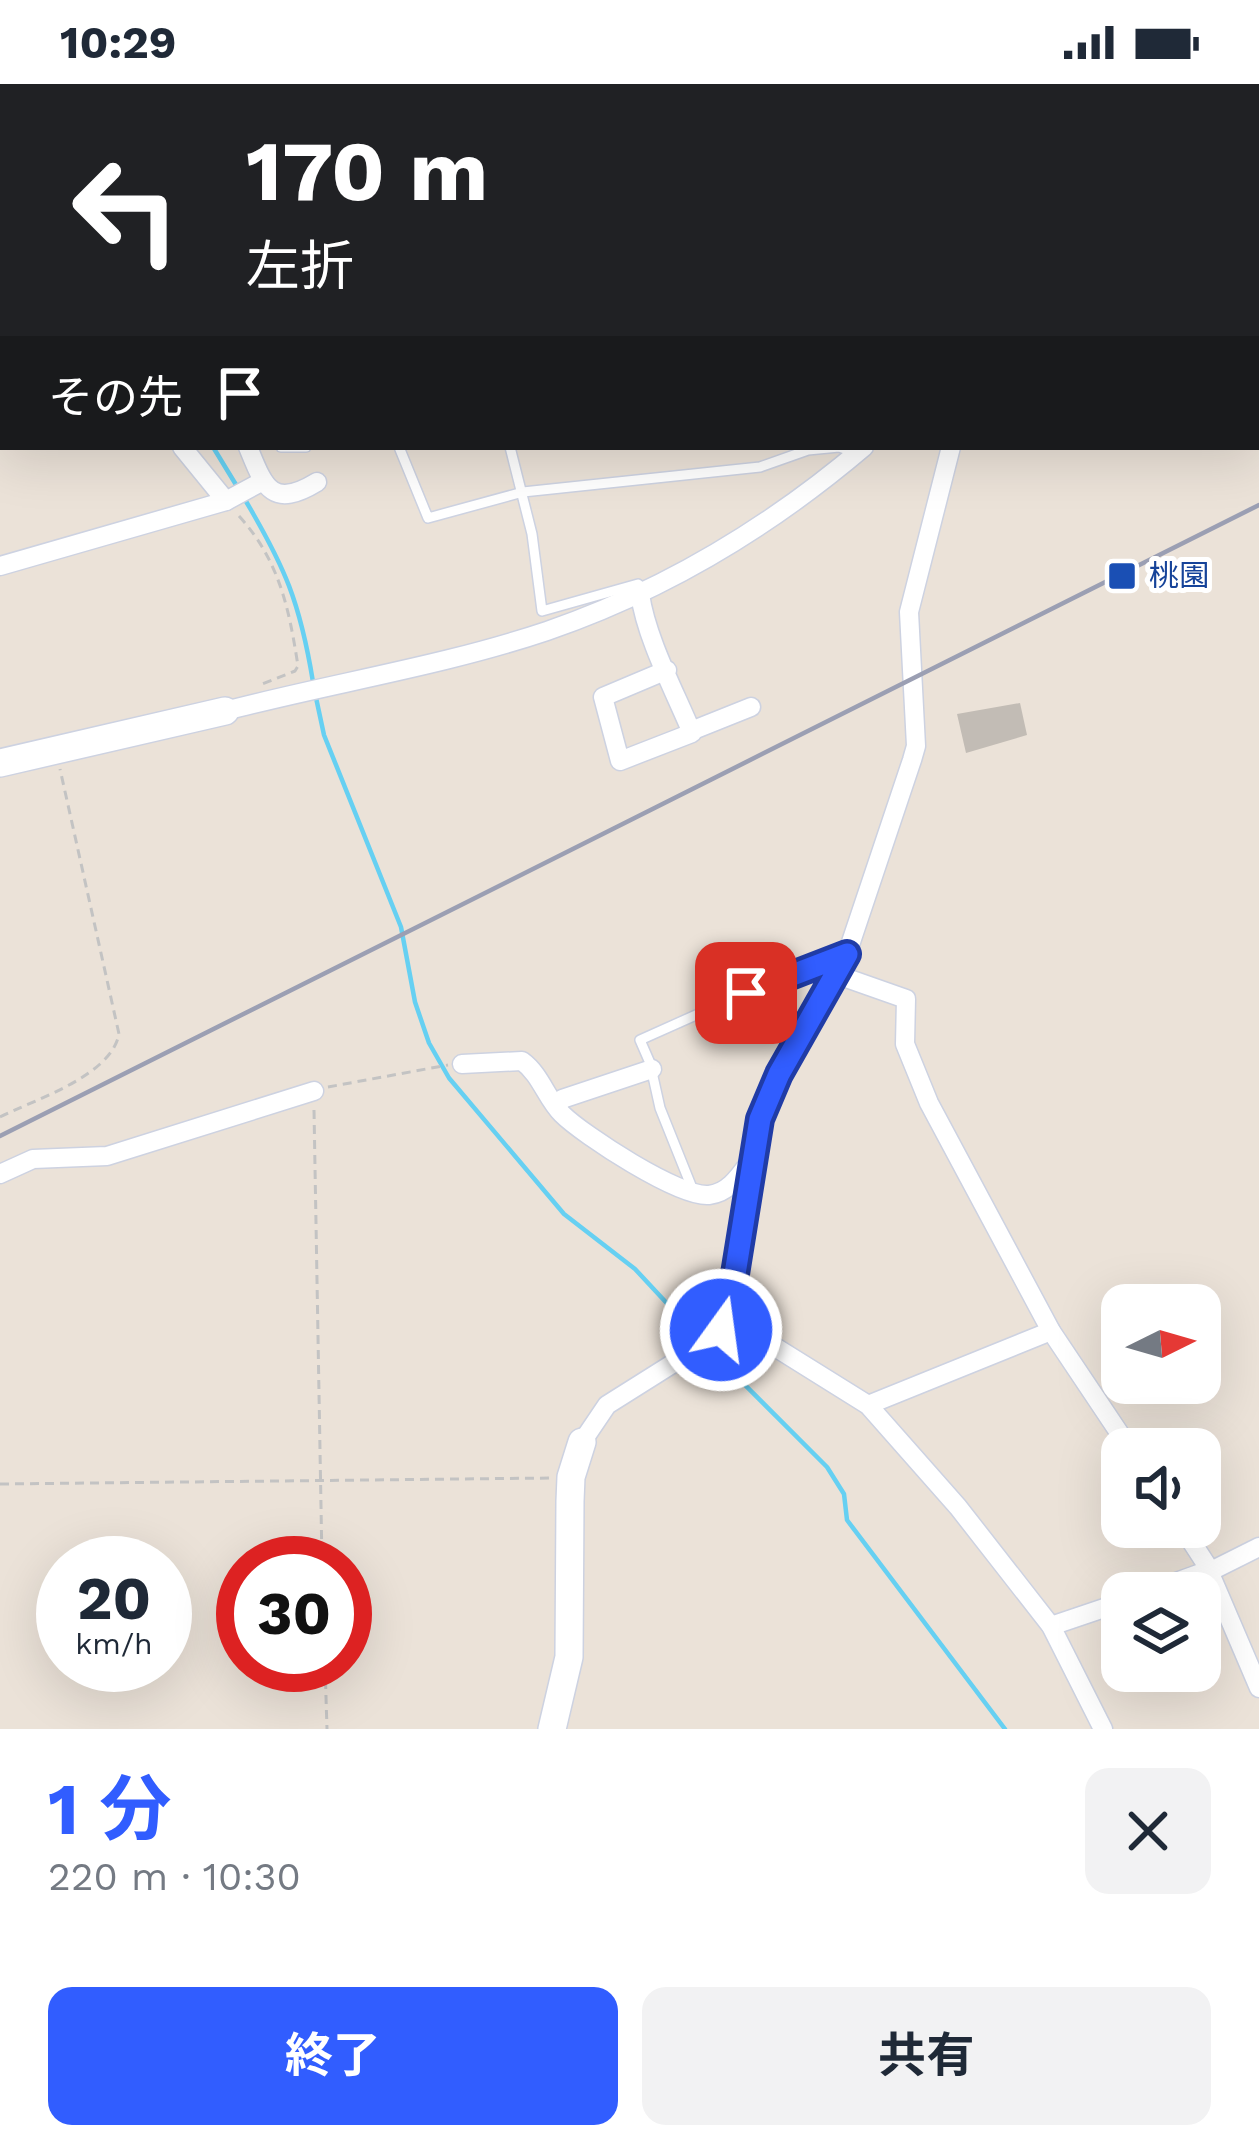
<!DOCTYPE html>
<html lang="ja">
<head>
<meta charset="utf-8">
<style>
	:root { --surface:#fff; --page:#f2f2f3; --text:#1f2937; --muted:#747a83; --accent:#315dff }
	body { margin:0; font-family:"Work Sans","Noto Sans JP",sans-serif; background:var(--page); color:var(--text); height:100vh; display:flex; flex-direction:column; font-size:45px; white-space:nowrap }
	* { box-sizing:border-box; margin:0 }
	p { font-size:39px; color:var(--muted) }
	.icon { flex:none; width:66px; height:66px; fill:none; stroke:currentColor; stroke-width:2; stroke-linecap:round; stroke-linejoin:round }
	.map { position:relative; height:1645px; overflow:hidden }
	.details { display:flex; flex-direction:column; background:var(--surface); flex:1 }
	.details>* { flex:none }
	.hud { position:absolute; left:0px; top:0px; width:1260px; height:366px; box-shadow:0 12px 48px #0002; background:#202124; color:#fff; overflow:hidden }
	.needle { width:78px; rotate:85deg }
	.tools { position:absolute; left:1101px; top:1200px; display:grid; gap:24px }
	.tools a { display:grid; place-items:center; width:120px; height:120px; border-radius:24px; background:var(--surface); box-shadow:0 12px 48px #0002; font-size:60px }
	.speed { position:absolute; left:36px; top:1452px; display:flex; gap:24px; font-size:60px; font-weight:700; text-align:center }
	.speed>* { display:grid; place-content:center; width:156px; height:156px; border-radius:50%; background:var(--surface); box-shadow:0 12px 48px #0002; line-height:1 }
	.speed small { font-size:30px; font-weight:400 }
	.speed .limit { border:18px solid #d22; background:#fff; color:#111 }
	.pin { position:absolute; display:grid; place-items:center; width:102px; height:102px; color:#fff; margin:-51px; border-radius:24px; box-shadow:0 6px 18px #0006 }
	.me { position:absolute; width:132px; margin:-66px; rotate:14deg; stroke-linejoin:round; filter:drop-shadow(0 0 9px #0008) }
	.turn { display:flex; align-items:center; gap:42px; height:252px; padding:0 48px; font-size:54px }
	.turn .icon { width:156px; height:156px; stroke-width:2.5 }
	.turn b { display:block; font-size:84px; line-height:102px }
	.then { display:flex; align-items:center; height:114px; padding:0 48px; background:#0003; gap:24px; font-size:45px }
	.round { display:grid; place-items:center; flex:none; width:126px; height:126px; border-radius:24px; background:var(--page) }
	.overview { display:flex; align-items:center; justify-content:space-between; height:204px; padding:0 48px }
	h1 { font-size:72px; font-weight:700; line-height:90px; color:var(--accent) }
	.button { display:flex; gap:24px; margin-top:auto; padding:24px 48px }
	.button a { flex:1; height:138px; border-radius:24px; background:var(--accent); color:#fff; font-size:48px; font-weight:700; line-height:138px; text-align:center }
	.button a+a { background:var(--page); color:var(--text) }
	.status { display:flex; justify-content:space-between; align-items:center; height:84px; padding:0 60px; background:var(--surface); direction:ltr }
	.status svg { height:33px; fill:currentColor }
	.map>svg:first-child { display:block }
</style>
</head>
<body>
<div class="status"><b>10:29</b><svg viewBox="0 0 49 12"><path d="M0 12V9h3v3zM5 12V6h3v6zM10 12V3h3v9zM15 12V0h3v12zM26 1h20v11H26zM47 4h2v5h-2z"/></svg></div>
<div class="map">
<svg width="1259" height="1645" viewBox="0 0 1259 1645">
	<rect width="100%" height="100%" fill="#ebe2d8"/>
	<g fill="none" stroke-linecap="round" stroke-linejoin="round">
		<g stroke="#66d0f2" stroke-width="4.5">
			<polyline points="0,35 3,45"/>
			<polyline points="213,363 238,404"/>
			<path d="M244,414C285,483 300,518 313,598"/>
			<polyline points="315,609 324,651 401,843 415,918 429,959 449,994 564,1130 635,1185 701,1256"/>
			<polyline points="708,1264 827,1383 844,1410 847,1436 1005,1645"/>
		</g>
	</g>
	<polygon fill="#c2bcb5" points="1020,619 1027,651 966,669 957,630"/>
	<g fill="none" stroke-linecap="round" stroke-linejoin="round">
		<g stroke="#cdd2e1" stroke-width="12">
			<g id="lane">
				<polyline points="179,0 179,3"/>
				<polyline points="383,3 384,0"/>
				<polyline points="281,363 306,363"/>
				<polyline points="399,363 428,434 523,408 760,383 808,366 839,363 857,369"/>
				<polyline points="510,363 532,450 542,527 638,500 643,504"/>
				<polyline points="692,1104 660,1024 650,979 640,956 781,893 845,871"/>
			</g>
		</g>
		<g stroke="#cdd2e1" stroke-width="21">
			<g id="street">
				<polyline points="706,0 707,3"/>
				<polyline points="830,0 830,3"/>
				<polyline points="922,0 922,3"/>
				<polyline points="999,0 999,3"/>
				<polyline points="1257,36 1259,34"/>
				<polyline points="0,97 3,105"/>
				<polyline points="1257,180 1259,179"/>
				<polyline points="1257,235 1259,251"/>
				<polyline points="182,363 226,417"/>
				<path d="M248,363C264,402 271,426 317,398"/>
				<polyline points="0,482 226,417 261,398"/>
				<path d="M640,510C646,554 675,608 692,649L620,677L603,613L667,586"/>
				<path d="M225,627C332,599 443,582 547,547C663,507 771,442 864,363"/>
				<polyline points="691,647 751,623"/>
				<polyline points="835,890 906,915 905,960 929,1019 1051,1247 1130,1365"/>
				<path d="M462,980L522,977C541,991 546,1014 562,1030C583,1051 680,1114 709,1111C729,1109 740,1091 751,1076"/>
				<polyline points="557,1023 562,1015 652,985"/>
				<polyline points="0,1090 33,1075 107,1072 314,1007"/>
				<polyline points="727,1233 868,1321 958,1423 1051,1542 1103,1645"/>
				<polyline points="868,1321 1051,1247"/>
				<polyline points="582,1358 607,1321 715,1253 727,1233 760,1035 779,990 847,870 912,676 916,662 909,528 951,363"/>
				<polyline points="1182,1443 1206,1480 1259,1604"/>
				<polyline points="1209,1488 1259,1463"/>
				<polyline points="1146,1509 1209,1486"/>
				<polyline points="1051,1542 1122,1518"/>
			</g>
		</g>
		<g stroke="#cdd2e1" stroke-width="30">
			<g id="secondary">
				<polyline points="0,679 225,627"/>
				<polyline points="552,1645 569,1573 570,1417 571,1393 582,1358"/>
			</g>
		</g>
		<g stroke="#c3c3c3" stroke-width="3" stroke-dasharray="9 6" stroke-linecap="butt">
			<path d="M239,432C279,476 289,524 298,582L295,587L262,600"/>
			<polyline points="328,1003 448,981"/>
			<polyline points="314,1026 322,1479"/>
			<path d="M0,1033C36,1015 111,992 119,950L60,685"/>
			<polyline points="0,1400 552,1394"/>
			<polyline points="325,1581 327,1645"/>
		</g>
		<use href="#lane" stroke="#fff" stroke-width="9"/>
		<use href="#street" stroke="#fff" stroke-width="18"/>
		<use href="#secondary" stroke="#fff" stroke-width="27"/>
		<polyline stroke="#9b9fb3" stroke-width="4.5" points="0,1052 1259,421"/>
	</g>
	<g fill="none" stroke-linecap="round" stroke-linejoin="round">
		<g stroke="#203ca6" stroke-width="30">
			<polyline id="route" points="721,1246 730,1221 760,1035 779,990 847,870 746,909"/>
		</g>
		<use href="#route" stroke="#315dff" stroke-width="21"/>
	</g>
	<rect fill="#1a4fb4" stroke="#fff" stroke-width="4.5" x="1107" y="477" width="30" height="30" rx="6"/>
	<g text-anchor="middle" stroke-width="10" stroke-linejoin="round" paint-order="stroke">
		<g font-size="30" fill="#164399" stroke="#fff" text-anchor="start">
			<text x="1149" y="502">桃園</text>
		</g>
	</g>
</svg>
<div class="tools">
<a><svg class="needle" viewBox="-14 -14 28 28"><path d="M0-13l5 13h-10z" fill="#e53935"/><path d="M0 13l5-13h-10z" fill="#747a83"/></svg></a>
<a><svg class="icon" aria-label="sound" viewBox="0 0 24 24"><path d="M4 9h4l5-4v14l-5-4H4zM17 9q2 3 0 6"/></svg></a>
<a><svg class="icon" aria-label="layers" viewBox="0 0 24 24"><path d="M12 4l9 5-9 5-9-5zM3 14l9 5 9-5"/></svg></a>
</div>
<div class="speed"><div>20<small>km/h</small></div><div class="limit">30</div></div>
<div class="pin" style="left:746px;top:909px;background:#d93025"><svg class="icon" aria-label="arrive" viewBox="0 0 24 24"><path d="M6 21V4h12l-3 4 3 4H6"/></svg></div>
<svg class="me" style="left:721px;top:1246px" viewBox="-20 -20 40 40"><circle r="17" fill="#315dff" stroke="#fff" stroke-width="3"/><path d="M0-11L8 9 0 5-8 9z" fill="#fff"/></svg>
<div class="hud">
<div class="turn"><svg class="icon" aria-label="left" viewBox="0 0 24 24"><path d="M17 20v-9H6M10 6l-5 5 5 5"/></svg><div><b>170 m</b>左折</div></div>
<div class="then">その先<svg class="icon" aria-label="arrive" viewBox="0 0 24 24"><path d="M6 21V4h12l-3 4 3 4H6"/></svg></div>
</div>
</div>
<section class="details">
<div class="overview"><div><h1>1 分</h1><p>220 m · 10:30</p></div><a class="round"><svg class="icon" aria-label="close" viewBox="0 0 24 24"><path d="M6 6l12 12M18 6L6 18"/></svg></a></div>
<div class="button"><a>終了</a><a>共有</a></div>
</section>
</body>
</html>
